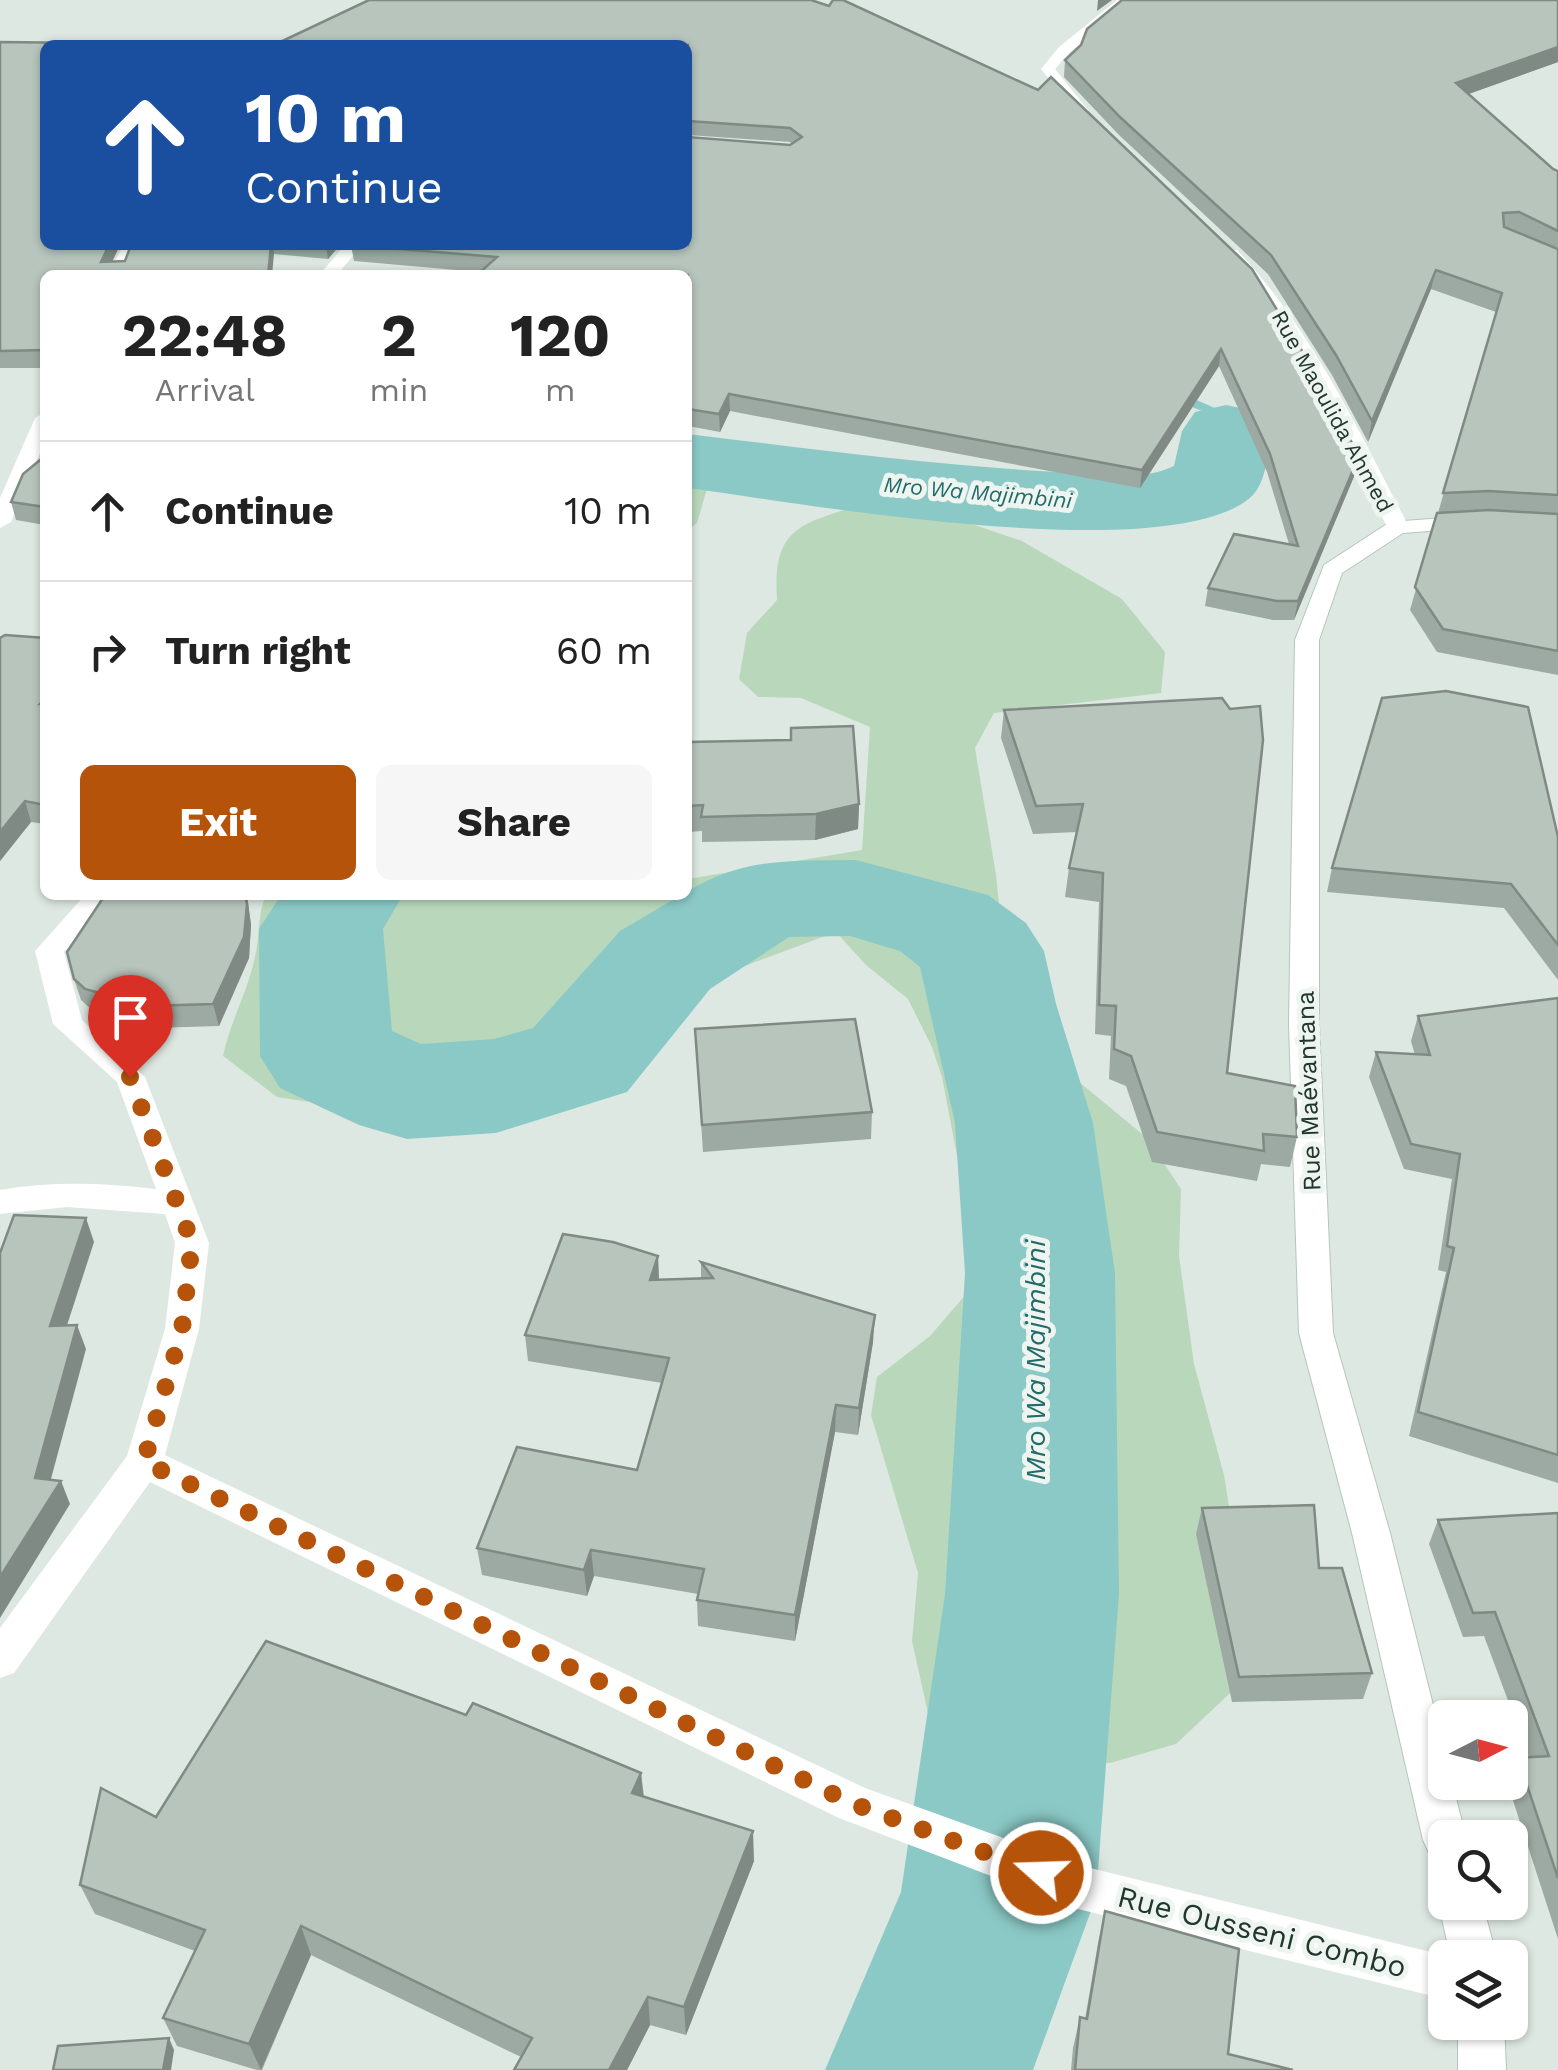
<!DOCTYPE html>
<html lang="en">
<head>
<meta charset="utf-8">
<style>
	:root { --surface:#fff; --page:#f6f6f6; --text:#222; --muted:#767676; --line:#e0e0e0; --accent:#b45309 }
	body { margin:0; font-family:"Work Sans",sans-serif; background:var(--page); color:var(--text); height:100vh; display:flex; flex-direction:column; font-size:38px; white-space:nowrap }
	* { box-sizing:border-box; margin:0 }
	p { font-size:32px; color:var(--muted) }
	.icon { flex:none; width:55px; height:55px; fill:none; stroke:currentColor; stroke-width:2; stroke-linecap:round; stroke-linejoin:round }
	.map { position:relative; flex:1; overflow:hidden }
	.panel { position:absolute; left:40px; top:270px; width:652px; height:630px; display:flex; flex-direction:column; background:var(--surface); border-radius:15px; box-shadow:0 2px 8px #0004 }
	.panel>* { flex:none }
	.banner { position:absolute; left:40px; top:40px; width:652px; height:210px; border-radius:15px; box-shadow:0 2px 8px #0004; background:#1a4fa0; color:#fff; overflow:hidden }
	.needle { width:65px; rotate:84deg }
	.controls { position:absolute; left:1428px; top:1700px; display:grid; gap:20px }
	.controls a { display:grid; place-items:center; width:100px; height:100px; border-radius:15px; background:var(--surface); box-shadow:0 2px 8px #0004; font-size:50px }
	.pin { position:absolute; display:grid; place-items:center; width:85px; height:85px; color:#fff; margin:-102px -42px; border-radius:50% 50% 50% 0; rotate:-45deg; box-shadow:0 0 10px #0007 }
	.pin .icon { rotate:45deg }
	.me { position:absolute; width:110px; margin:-55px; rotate:290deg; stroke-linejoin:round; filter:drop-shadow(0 0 8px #0008) }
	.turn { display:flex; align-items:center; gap:35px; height:210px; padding:0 40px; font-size:45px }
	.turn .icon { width:130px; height:130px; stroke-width:2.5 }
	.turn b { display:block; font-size:70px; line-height:85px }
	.eta { display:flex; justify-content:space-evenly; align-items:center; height:170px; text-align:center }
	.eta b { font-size:60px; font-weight:700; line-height:70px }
	.primary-button { display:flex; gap:20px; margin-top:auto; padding:20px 40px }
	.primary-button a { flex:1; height:115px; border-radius:15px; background:var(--accent); color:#fff; font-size:40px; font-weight:700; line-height:115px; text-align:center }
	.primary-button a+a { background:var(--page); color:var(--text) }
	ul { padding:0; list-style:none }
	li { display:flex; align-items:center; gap:30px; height:140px; padding:0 40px; border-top:2px solid var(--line) }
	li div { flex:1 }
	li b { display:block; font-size:38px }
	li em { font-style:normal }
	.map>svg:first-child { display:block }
</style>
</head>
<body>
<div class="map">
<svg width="1558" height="2070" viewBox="0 0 1558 2070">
	<rect width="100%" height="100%" fill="#dee8e2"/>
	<g fill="#b9d8bb">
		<polygon points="688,450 711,475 697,523 688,530"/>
		<path d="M851,508L966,522L1022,541L1122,599L1165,652L1161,693L994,713L975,748L996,875L1006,971L1014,998L1038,1048L1147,1138L1181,1189L1179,1256L1194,1364L1224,1475L1239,1568L1243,1681L1176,1744L1110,1763L1012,1767L929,1718L912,1641L918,1573L871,1415L877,1377L930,1336L974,1285L965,1198L942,1077L932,1047L908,999L866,965L836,932L542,1041L475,1072L374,1112L277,1097L223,1056C230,1022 248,991 255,957C260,936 257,916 266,895H688V879L862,850L870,727L801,698L758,697L739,679L747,633L777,600C773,535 793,525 851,508Z"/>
	</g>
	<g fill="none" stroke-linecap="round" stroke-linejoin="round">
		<polygon fill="#8bc9c6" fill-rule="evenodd" points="1164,390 1174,390 1219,410 1207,413 1164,396"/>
		<g fill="#8bc9c6" fill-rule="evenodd">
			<path d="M1226,405L1257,412L1270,431C1267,454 1268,486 1246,501C1154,566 806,504 688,488V434C812,449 936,466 1061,472C1097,474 1141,482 1174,466L1182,431L1195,412Z"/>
			<path d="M856,860L988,895L1026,923L1044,951L1056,1004L1093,1123L1115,1273L1119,1594L1096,1897L1033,2070H825L901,1892L945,1594L965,1273L955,1123L920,967L900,951L850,936L789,937L710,989L627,1092L496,1133L407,1139L359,1125L280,1088L260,1056L259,929L281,895H403L383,929L392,1031L421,1044L494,1039L533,1028L620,931L681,895H688V891C745,857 791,861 856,860Z"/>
		</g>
		<g stroke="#b3c7bb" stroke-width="2">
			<g id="secondary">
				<polygon points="1471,516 1479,517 1482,522 1479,527 1403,533 1342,573 1319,640 1319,1025 1333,1333 1390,1533 1445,1753 1445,1782 1452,1782 1466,1838 1445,1838 1445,1861 1430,1855 1423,1840 1352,1533 1299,1333 1289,1025 1295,640 1324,565 1390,522"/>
				<polygon points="1445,1886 1445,1902 1482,1902 1497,1958 1451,1958 1438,1902"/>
				<polygon points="1458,2022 1504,2022 1506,2070 1458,2070"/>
			</g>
		</g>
		<g fill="#fff" fill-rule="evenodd">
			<polygon points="1117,0 1129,0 1128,6 1069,53 1055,69 1089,111 1077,114 1041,69 1059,47"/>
			<polygon points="124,245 140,245 125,275 107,275"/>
			<polygon points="345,245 362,245 337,275 319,275"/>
			<path d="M1225,250H1237C1313,331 1358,430 1409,527L1406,532L1398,533L1387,527C1340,432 1298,336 1225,258Z"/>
			<polygon points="45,412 45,441 11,522 0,528 0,498 35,418"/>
			<path d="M85,895H114L64,952L82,1020L145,1077L209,1243L199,1329L165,1455L865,1788L1078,1865L1455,1958H1445V1999L1078,1909L839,1818L150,1482L14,1673L0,1678V1628L127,1456L165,1329L175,1243L165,1214L67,1207L0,1214V1190C53,1181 103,1183 156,1189L117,1082L53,1024L35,951Z"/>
		</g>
		<use href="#secondary" fill="#fff" fill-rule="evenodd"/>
	</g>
	<g fill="#9da9a3">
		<polygon points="843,0 1355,474 1294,620 1273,620 1205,606 1208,588 1289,544 1267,472 1219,366 1140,488 730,411 720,432 688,426 688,275 480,272 354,261 351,245 790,145 792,144 790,142 688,135 688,45 829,6"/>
		<polygon points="1558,0 1558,62 1468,94 1553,169 1558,171 1558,675 1437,652 1410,610 1496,312 1431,289 1368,442 1332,375 1268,274 1119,135 1064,77 1065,60"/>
		<polygon points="0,42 90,43 90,45 45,45 45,245 120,245 112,261 125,261 131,245 340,245 328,259 274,254 45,275 45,368 0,368"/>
		<polygon points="45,456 45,525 16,520 11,502"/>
		<polygon points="0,638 45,638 45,824 31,822 0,861"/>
		<polygon points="1222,698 1227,1073 1297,1137 1290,1167 1261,1164 1257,1181 1152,1162 1126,1086 1109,1079 1111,1036 1095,1034 1099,902 1065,897 1069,868 1077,832 1033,834 1001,738 1004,710"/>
		<polygon points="688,742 859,804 858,829 815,840 702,842 702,831 688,832"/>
		<polygon points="1558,837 1558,980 1504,908 1327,892 1332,868"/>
		<polygon points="105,895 247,895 251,925 249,958 219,1026 152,1028 92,1010 81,1000 74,979"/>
		<polygon points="1558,998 1558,1483 1409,1436 1446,1272 1438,1270 1452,1179 1404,1169 1369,1077 1376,1052 1415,1055 1411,1041 1418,1016"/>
		<polygon points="695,1029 872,1112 871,1139 703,1152"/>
		<polygon points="658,1256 659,1280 701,1278 701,1262 873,1342 858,1435 835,1432 795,1641 698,1626 697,1600 698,1594 594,1576 587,1596 482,1575 477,1548 637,1470 662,1383 528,1361 525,1335"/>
		<polygon points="1202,1508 1372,1673 1363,1699 1232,1702 1196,1534"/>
		<polygon points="1558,1513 1558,1939 1507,1782 1510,1782 1510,1774 1518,1758 1529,1757 1484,1636 1463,1637 1429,1544 1438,1520"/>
		<polygon points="466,1715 641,1773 644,1796 754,1861 686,2035 650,2025 627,2070 514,2070 521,2057 311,1955 262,2070 257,2070 177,2046 163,2018 195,1951 95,1914 80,1885 156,1817"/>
		<polygon points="1105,1911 1228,2054 1293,2070 1071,2070 1073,2048 1080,2017 1085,2019 1098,1943"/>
	</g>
	<g fill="#808a84">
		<polygon points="1098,0 1112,0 1097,11"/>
		<polygon points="1558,47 1558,62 1452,100 1456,83"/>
		<polygon points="109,245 120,245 106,275 101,262"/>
		<polygon points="271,245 273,245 274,254 272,275 268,275"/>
		<polygon points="326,245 340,245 328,259"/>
		<polygon points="1436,270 1431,289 1368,442 1372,421"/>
		<polygon points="1221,349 1219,366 1140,488 1142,470"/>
		<polygon points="729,394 730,411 720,432 719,414"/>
		<polygon points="1359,456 1355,474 1294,620 1298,601"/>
		<polygon points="25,801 31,822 0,861 0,832"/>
		<polygon points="859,804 858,829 815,840 816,814"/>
		<polygon points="245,895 247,895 251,925 249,958 219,1026 213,1004"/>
		<polygon points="86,1218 94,1242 59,1350 50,1326"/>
		<polygon points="658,1256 659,1283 650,1280"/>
		<polygon points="875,1315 873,1342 858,1435 859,1408"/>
		<polygon points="77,1325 86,1349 45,1501 35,1478"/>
		<polygon points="836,1405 835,1432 795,1641 795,1615"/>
		<polygon points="61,1481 70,1504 0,1618 0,1577"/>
		<polygon points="591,1550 594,1576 587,1596 584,1570"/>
		<polygon points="641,1773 644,1803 632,1793"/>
		<polygon points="753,1831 754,1861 686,2035 684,2007"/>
		<polygon points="301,1926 311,1955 261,2070 249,2044"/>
		<polygon points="648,1997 650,2025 627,2070 609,2070"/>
		<polygon points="169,2038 174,2050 171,2070 163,2070"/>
	</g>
	<g fill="#b7c5bd" stroke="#808a84" stroke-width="2.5">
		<polygon points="369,0 811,0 829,6 833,0 843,0 1038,90 1051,77 1252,269 1309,362 1359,456 1298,601 1277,601 1208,588 1234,534 1298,546 1270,454 1221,349 1142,470 729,394 719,414 688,409 688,275 477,275 497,257 351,245 688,245 688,137 790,145 802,137 790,128 688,121 688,45 274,45"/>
		<polygon points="1122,0 1558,0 1558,47 1456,83 1553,169 1558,171 1558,231 1519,212 1503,213 1504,227 1558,249 1558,495 1489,491 1443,493 1502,293 1436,270 1372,421 1336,355 1271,255 1121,118 1065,60 1081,45 1087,29"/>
		<polygon points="0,42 90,43 90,45 45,45 45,245 109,245 101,262 125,261 131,245 271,245 268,275 45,275 45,350 0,351"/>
		<polygon points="45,456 45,507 11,502 23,474"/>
		<polygon points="1489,510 1558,514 1558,651 1443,629 1415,587 1437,513"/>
		<polygon points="5,635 45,638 45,699 40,704 45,704 45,805 25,801 0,832 0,638"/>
		<polygon points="1446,691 1528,707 1558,837 1558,945 1511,884 1332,868 1382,698"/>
		<polygon points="1222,698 1230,709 1260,706 1263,740 1227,1073 1295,1086 1297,1137 1263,1134 1264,1151 1157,1132 1131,1056 1114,1049 1116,1006 1099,1005 1103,873 1069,868 1083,804 1036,806 1004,710"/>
		<polygon points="853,726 859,804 816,814 701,817 703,805 688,806 688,742 791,740 791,728"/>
		<polygon points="105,895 245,895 247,904 244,937 213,1004 146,1006 85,989 74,979 67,952"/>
		<polygon points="1558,998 1558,1455 1418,1412 1454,1248 1447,1246 1460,1154 1411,1144 1376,1052 1430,1055 1418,1016"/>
		<polygon points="855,1019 872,1112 702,1125 695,1029"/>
		<polygon points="14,1215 86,1218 50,1326 77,1325 35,1478 61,1481 0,1577 0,1253"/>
		<polygon points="563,1234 613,1242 658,1256 650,1280 713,1278 701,1262 875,1315 859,1408 836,1405 795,1615 697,1600 704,1569 591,1550 584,1570 477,1548 517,1447 637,1470 669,1358 525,1335"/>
		<polygon points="1314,1505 1319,1568 1342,1568 1372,1673 1239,1677 1202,1508"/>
		<polygon points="1558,1513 1558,1878 1518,1758 1549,1756 1495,1612 1473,1613 1438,1520"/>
		<polygon points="266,1641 466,1715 473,1703 641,1773 632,1793 753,1831 684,2007 648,1997 609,2070 514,2070 532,2038 301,1926 249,2044 163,2018 205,1930 80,1885 101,1788 156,1817"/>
		<polygon points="1105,1911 1239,1949 1228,2054 1293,2070 1075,2070 1080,2017 1087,2019"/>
		<polygon points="169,2038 163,2070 53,2070 58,2046"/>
	</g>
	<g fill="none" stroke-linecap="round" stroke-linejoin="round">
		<polyline stroke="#b45309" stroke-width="18" stroke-dasharray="0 32.4" points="130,1077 192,1243 182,1329 144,1462 854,1804 1041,1873"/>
	</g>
	<g text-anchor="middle" stroke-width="10" stroke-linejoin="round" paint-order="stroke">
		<g font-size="22" fill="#21362c" stroke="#eef5f0">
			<text transform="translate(1333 411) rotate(61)" y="8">Rue Maoulida Ahmed</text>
		</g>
		<g font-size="22" font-style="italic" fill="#226b69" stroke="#eef5f0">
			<text transform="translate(978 492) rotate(5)" y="8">Mro Wa Majimbini</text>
		</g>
		<g font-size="25" fill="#21362c" stroke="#eef5f0">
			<text transform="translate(1308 1091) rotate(-92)" y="9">Rue Maévantana</text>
		</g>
		<g font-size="28" font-style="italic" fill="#226b69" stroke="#eef5f0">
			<text transform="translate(1035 1360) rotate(-90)" y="10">Mro Wa Majimbini</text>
		</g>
		<g font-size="30" fill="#21362c" stroke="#eef5f0">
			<text transform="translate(1262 1932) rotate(14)" y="10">Rue Ousseni Combo</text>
		</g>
	</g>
</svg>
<div class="controls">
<a><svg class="needle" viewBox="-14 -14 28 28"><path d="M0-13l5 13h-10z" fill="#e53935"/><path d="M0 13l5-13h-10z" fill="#767676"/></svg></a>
<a><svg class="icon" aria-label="search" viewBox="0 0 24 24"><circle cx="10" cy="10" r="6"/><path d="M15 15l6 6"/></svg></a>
<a><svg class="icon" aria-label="layers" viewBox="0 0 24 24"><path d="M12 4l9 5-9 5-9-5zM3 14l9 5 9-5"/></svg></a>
</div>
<div class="pin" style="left:130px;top:1077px;background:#d93025"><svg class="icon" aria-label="arrive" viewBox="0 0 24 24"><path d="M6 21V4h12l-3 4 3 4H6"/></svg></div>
<svg class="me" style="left:1041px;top:1873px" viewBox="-20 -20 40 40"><circle r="17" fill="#b45309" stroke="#fff" stroke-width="3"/><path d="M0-11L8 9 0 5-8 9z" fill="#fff"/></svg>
<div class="banner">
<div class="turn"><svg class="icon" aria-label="ahead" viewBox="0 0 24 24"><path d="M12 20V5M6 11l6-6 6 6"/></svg><div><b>10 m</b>Continue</div></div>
</div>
<section class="panel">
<div class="eta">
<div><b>22:48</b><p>Arrival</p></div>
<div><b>2</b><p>min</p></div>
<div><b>120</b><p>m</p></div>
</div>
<ul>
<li><svg class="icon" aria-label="ahead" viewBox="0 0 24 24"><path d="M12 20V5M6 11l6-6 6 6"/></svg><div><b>Continue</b></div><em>10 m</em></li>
<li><svg class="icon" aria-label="right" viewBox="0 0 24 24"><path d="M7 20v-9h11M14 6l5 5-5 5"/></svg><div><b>Turn right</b></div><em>60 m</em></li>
</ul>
<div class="primary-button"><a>Exit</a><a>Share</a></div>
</section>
</div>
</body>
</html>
